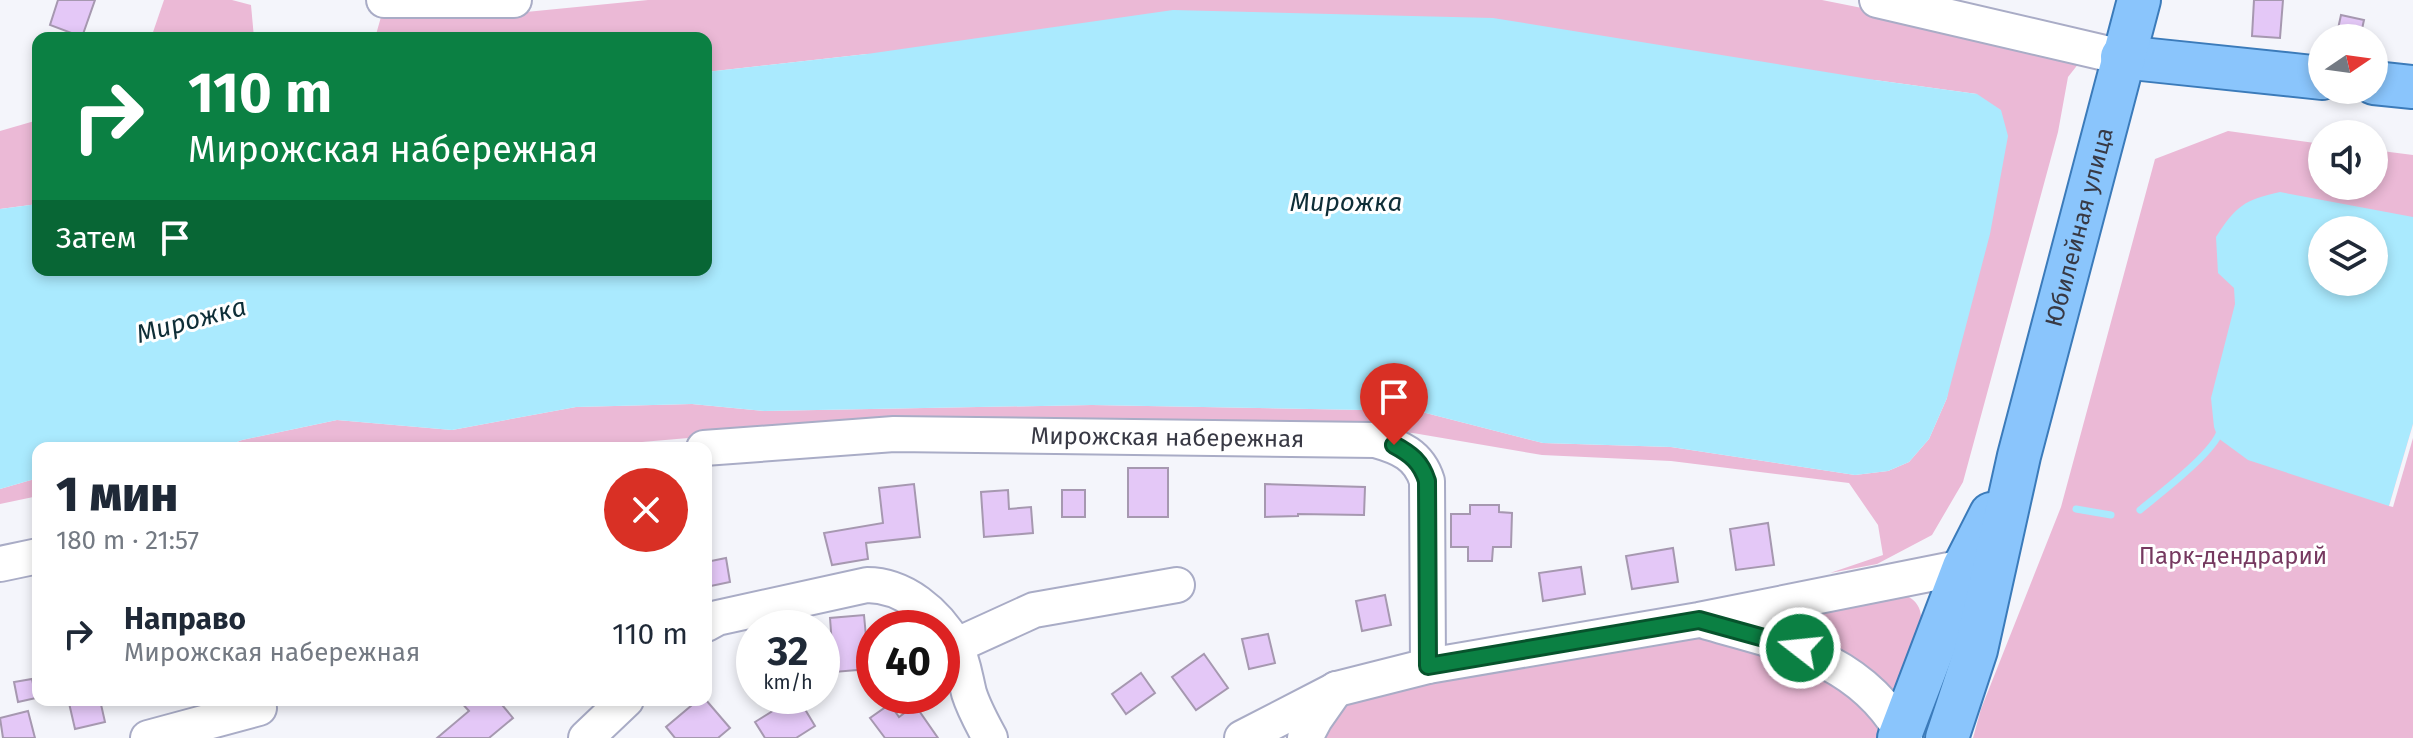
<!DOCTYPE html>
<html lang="ru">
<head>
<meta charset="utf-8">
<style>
	:root { --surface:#fff; --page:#f6f6f7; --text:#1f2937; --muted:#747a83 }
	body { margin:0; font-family:"Fira Sans",sans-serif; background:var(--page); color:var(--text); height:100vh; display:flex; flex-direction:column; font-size:30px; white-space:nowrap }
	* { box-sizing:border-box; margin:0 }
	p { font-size:26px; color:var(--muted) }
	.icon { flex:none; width:44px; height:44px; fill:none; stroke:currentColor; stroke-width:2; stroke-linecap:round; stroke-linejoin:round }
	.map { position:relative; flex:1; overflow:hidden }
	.sheet { position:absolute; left:32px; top:442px; width:680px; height:264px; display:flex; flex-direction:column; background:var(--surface); border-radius:16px; box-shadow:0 4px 12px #0003 }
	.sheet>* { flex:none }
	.top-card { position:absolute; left:32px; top:32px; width:680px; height:244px; border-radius:16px; box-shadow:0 4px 12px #0003; background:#0b8043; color:#fff; overflow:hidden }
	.needle { width:52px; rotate:77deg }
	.fabs { position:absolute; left:2308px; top:24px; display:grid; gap:16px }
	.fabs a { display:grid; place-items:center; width:80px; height:80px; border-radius:50%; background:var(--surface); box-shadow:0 4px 12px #0003; font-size:40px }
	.speed { position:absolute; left:736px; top:610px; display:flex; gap:16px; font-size:40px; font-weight:700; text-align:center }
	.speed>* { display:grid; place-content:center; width:104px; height:104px; border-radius:50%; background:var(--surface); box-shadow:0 4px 12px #0003; line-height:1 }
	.speed small { font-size:20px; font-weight:400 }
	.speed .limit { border:12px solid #d22; background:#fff; color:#111 }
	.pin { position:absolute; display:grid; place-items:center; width:68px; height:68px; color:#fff; margin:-82px -34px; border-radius:50% 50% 50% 0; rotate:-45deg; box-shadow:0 0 8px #0007 }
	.pin .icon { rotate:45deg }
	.me { position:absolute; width:88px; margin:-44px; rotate:286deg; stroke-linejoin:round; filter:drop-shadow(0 0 6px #0008) }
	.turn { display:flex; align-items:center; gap:28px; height:168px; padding:0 24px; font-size:36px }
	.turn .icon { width:104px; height:104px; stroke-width:2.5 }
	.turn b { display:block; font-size:56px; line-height:68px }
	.then { display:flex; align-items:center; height:76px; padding:0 24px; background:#0003; gap:16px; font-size:30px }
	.round { display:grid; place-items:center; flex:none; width:84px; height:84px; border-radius:42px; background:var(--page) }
	.headline { display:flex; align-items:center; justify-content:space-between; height:136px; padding:0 24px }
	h1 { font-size:48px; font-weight:800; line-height:60px }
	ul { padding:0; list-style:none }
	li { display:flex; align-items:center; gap:24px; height:112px; padding:0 24px }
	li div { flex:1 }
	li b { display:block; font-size:30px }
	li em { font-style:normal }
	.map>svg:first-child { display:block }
</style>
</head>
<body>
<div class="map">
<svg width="2413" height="738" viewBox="0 0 2413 738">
	<rect width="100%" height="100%" fill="#f4f5fb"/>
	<g fill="#ebb9d6" fill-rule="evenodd">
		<polygon points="164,0 232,0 251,5 254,38 151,38"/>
		<polygon points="648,0 1822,0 2007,37 2079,63 2068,77 2058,132 1963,482 1932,535 1877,564 1830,573 1883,555 1878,525 1849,483 1671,461 1542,455 1413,433 1093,421 780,430 572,448 222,448 242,440 337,420 452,430 576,407 692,404 764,411 1092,405 1418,411 1543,443 1671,447 1855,475 1888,471 1909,462 1929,439 1947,398 1977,94 1875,80 867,54 706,72 706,38 375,38 381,17 526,12"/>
		<polygon points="38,120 38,204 0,209 0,131"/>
		<path d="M2228,131L2322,144V186H2374V150L2413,155V738H1973L1981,709L2061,507L2155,159ZM2322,230H2374V282H2322Z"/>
		<polygon points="38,478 38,496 0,504 0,489"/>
		<path d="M1900,594C1946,604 1905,670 1894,696L1769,622Z"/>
		<path d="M1692,638C1713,640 1735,641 1754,646C1809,661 1845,688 1884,727L1880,738H1315C1334,708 1349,702 1381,690Z"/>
	</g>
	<g fill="#aaeafe" fill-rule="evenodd">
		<polygon points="1173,10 1493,18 1875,80 1977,94 2001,110 2008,136 1990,234 1947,398 1929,439 1909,462 1888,471 1855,475 1671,447 1543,443 1418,411 1092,405 764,411 692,404 576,407 452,430 337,420 242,440 222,448 38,448 38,478 0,489 0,209 38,204 38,270 706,270 706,72 867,54"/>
		<path d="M2280,192L2413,217V424L2389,506L2248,460L2218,438L2214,427L2211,398L2235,304L2234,288L2218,273L2216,237C2236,206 2244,200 2280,192ZM2322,230H2374V282H2322Z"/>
	</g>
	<polygon fill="#f4f5fb" points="2413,424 2413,438 2393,507 2389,506"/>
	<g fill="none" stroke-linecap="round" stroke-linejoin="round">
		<g stroke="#aaeafe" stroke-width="7">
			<polyline points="2076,509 2111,515"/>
			<path d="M2140,510C2158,495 2215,452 2220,431"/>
		</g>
	</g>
	<g fill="#e4c8f7" stroke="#a698b0" stroke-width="2">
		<polygon points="58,0 95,0 82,37 50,25"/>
		<polygon points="2254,0 2283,0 2280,38 2252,36"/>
		<polygon points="2341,15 2364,20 2360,38 2336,38"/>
		<rect x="1128" y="468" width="40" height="49"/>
		<polygon points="914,484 920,537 866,543 868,559 832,565 824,533 883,523 879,488"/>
		<polygon points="1265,484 1365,487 1364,515 1298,514 1298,516 1265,517"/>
		<polygon points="1008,490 1009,509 1031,507 1033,533 984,537 981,492"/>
		<rect x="1062" y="490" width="23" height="27"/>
		<polygon points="1470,505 1499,505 1499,512 1512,513 1511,547 1493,547 1492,561 1468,561 1468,547 1451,547 1451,514 1470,514"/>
		<polygon points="1768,523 1774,565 1736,570 1730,529"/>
		<polygon points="1673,548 1678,582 1632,589 1626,556"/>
		<polygon points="726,558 730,582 706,587 706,562"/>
		<polygon points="1581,567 1585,594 1543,601 1539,573"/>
		<polygon points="1385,595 1391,625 1362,631 1356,601"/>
		<polygon points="864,615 869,669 834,672 830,618"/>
		<polygon points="1268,634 1275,663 1249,669 1242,639"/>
		<polygon points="1204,654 1228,688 1196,710 1172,677"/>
		<polygon points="1141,673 1155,693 1126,714 1112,694"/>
		<polygon points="32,679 36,698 18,702 14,682"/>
		<polygon points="797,696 815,726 796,738 765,738 755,722"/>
		<polygon points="82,700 100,700 105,722 75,729 69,703"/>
		<polygon points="459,700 498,700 513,718 489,738 437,738 469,711"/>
		<polygon points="698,700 706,700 730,728 718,738 675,738 666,727"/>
		<polygon points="890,704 899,717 915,705 938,738 885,738 870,718"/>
		<polygon points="28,711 35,738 3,738 0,718"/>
	</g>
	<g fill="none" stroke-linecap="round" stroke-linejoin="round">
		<g stroke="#a9acc6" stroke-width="38">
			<g id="minor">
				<polyline points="384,0 514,0"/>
				<polyline points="1877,0 2122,57"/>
				<path id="s1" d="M704,448L894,434L1375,440C1400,447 1419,455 1427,481L1428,666"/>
				<polyline points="0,564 38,556"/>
				<path d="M1707,622C1785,644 1863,659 1905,738"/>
				<path d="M706,624L717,618L867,585C904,585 937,613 955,645C963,660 965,677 969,693C974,709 982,723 990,738"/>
				<polyline points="955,646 1034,610 1177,585"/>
				<polyline points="148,738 259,708"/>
				<polyline points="586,738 626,700"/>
				<polyline points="1242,738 1337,689 1428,666 1699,620 1964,567"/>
				<polyline points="1305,738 1315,719 1336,689"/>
			</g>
		</g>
		<g stroke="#3b7bba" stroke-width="46">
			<g id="major">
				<polyline points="2122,57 2322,78"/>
				<polyline points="2374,83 2413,87"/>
				<polyline points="1899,738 1964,567 1991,514"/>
				<path id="s2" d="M1947,738L1976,650L2019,456L2139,0"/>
			</g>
		</g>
		<use href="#minor" stroke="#fff" stroke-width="34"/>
		<use href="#major" stroke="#8ac5fc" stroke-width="42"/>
	</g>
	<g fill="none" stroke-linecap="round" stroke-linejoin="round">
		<g stroke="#07532c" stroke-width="20">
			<path id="route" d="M1394,445C1411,454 1421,462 1427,481L1428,666L1699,620L1800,648"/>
		</g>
		<use href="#route" stroke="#0b8043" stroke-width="14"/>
	</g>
	<g text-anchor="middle" stroke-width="6" stroke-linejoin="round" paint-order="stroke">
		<g font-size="24" fill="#383944" stroke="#fff">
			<text dy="8" stroke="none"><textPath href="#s2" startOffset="528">Юбилейная улица</textPath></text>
			<text dy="8" stroke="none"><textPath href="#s1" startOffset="464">Мирожская набережная</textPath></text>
		</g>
		<g font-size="24" fill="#763960" stroke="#fff">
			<text x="2233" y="564">Парк-дендрарий</text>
		</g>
		<g font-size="26" font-style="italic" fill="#0e2e37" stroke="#fff">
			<text x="1346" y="211">Мирожка</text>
			<text transform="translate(191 320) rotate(-15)" y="9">Мирожка</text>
		</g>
	</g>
</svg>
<div class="fabs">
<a><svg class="needle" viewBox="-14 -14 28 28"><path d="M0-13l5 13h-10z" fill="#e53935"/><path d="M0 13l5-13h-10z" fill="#747a83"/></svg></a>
<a><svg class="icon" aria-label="sound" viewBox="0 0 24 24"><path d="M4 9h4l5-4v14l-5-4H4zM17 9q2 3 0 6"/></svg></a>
<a><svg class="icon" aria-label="layers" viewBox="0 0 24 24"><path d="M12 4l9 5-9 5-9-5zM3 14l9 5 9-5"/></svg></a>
</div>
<div class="speed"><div>32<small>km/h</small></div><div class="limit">40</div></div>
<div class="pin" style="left:1394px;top:445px;background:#d93025"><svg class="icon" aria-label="arrive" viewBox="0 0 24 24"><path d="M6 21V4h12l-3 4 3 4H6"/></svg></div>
<svg class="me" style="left:1800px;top:648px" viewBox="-20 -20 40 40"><circle r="17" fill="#0b8043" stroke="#fff" stroke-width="3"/><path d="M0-11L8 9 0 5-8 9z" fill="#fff"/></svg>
<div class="top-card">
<div class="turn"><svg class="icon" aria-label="right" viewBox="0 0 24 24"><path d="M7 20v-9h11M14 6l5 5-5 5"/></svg><div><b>110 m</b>Мирожская набережная</div></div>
<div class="then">Затем<svg class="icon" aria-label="arrive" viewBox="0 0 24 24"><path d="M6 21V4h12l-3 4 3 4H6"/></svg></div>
</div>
<section class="sheet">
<div class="headline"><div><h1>1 мин</h1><p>180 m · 21:57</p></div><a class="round" style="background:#d93025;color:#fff"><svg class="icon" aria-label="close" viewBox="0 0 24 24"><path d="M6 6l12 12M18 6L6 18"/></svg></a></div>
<ul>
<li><svg class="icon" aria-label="right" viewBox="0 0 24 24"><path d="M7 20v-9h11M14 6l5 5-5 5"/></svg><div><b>Направо</b><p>Мирожская набережная</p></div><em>110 m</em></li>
</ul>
</section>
</div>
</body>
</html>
